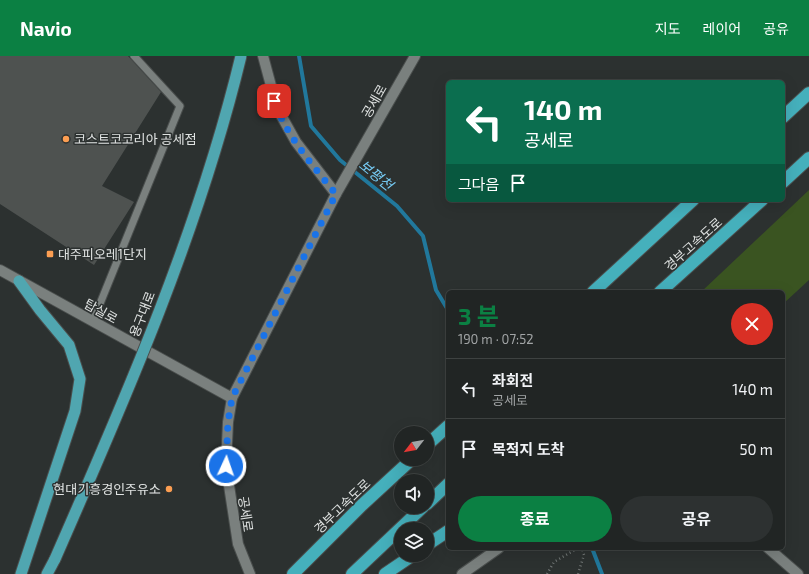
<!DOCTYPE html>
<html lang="ko">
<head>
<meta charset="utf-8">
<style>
	:root { --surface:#212524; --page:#2d3131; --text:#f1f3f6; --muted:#a2a5a6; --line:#3e4241; --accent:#0b8043 }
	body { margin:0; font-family:"Exo 2","Noto Sans KR",sans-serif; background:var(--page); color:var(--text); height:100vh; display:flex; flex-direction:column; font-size:15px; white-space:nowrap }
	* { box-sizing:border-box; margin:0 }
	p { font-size:13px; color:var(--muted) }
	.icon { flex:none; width:22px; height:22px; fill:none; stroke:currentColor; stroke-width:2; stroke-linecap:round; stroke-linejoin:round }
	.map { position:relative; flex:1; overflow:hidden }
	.side { position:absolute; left:446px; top:234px; width:339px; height:260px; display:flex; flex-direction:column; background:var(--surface); border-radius:6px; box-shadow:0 4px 16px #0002,0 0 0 1px var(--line) }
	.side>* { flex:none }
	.banner { position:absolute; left:446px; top:24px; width:339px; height:122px; border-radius:6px; box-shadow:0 4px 16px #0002,0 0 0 1px var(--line); background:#0b6e4f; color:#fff; overflow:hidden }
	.needle { width:26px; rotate:239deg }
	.controls { position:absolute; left:394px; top:370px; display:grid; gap:8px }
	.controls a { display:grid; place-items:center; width:40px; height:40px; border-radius:50%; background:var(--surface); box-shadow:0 4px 16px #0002,0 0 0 1px var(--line); font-size:20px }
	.pin { position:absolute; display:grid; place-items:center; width:34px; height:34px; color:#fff; margin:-17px; border-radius:8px; box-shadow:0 2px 6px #0006 }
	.me { position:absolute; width:44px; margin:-22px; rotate:3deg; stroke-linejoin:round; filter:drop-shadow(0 0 3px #0008) }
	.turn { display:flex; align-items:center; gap:14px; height:84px; padding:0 12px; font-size:18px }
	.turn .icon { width:52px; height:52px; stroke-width:2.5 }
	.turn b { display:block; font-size:28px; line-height:34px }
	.then { display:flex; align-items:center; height:38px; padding:0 12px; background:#0003; gap:8px; font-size:15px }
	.round { display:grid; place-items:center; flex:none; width:42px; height:42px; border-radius:21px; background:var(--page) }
	.overview { display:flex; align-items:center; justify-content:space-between; height:68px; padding:0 12px }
	h1 { font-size:24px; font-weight:700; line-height:30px; color:var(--accent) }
	.primary-button { display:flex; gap:8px; margin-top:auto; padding:8px 12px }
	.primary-button a { flex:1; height:46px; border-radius:24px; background:var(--accent); color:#fff; font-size:16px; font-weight:700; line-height:46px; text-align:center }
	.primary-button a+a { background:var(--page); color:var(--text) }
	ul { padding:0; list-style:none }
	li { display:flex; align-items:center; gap:12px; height:60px; padding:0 12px; border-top:1px solid var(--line) }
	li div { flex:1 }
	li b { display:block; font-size:15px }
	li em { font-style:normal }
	header { display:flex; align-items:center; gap:24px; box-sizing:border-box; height:56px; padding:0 20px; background:var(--accent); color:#fff }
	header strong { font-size:19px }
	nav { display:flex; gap:22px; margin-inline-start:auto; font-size:14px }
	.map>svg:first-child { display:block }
</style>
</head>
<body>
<header>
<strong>Navio</strong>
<nav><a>지도</a><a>레이어</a><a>공유</a></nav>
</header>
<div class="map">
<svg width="809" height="518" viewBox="0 0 809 518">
	<rect width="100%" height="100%" fill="#2c3130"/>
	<polygon fill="#3a5421" points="809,134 809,224 783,248 783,236 701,236"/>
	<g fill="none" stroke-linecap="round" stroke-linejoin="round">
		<g stroke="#21789c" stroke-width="4">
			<polyline points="299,0 311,70 340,104 397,150 423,180 436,234 448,254"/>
			<polyline points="592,492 602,518"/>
		</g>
	</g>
	<polygon fill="#4e5250" points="0,0 128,0 161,36 102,130 134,146 94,209 0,148"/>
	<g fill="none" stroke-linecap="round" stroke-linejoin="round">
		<g stroke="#4a4e4d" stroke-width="9">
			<polyline id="service" points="93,265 180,50 134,0"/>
		</g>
		<g stroke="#4a4e4d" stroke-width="12">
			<g id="minor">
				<polyline points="263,0 277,52 296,86 336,138"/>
				<polyline points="0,214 232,342"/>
				<polyline points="768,492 798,518"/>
				<polyline points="462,518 499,492"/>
			</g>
		</g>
		<g stroke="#4a4e4d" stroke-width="12">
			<polyline id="tertiary" points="250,518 238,488 226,410 228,366 232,342 336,138 415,0"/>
		</g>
		<g stroke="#4a4e4d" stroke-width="13">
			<g id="trunk">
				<polyline points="19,225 40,254 69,289 80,323 75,355 21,518"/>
				<polyline points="47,518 55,503"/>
			</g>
		</g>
		<g stroke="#4a4e4d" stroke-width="14">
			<g id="motorway">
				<polyline points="783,61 809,37"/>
				<polyline points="783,126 809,102"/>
				<polyline points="593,236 693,144"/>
				<polyline points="660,236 762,144"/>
				<polyline points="427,389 448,370"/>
				<polyline points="427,448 448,428"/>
				<polyline points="427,489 448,475"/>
				<polyline points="293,518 362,449 412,403"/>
				<polyline points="352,518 423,451"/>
				<polyline points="385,518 413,499"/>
			</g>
		</g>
		<g stroke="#727776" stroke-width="2.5" stroke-dasharray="1 3" stroke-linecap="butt">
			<polyline points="547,518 554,506 578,492"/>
			<polyline points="578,518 584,499 582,492"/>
		</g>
		<use href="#service" stroke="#7a807e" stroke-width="7"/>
		<use href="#minor" stroke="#7a807e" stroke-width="10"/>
		<use href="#tertiary" stroke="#7a807e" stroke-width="10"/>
		<use href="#trunk" stroke="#50a6b0" stroke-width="11"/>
		<use href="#motorway" stroke="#45b0bc" stroke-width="12"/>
		<g stroke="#4a4e4d" stroke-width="13" stroke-linecap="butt">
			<path id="trunk-bridge" d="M55,503C127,339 199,174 241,0"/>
		</g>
		<use href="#trunk-bridge" stroke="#50a6b0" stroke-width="11"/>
	</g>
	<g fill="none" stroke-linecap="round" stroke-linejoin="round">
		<path stroke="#1a73e8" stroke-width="7" stroke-dasharray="0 12.6" d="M226,410L228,366L232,342L336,138C313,110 286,79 274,45"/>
	</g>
	<g fill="#fc9e52" stroke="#2c3130" stroke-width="1.5">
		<circle cx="66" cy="83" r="4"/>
		<rect x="46" y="194" width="8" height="8" rx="2"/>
		<circle cx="169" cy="433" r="4"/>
	</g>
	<g text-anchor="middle" stroke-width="3" stroke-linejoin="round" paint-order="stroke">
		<g font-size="13" fill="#e0e3e2" stroke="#2c3130">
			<text transform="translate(374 45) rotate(-60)" y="5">공세로</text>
			<text transform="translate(693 188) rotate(-42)" y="5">경부고속도로</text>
			<text transform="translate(101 255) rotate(29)" y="5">탑실로</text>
			<text transform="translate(142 258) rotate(-69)" y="5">용구대로</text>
			<text transform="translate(342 450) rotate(-44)" y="5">경부고속도로</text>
			<text transform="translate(246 458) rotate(82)" y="5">공세로</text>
		</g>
		<g font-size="13" fill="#e0e3e2" stroke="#2c3130" text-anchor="start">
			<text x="74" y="88">코스트코코리아 공세점</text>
			<text x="58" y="203">대주피오레1단지</text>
			<text x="161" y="438" text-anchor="end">현대기흥경인주유소</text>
		</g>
		<g font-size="14" font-style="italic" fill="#76cbf4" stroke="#2c3130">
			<text transform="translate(376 119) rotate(39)" y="5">보평천</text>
		</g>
	</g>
</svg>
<div class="controls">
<a><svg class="needle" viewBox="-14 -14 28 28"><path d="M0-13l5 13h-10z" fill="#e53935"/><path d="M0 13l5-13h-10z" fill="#a2a5a6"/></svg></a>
<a><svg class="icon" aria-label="sound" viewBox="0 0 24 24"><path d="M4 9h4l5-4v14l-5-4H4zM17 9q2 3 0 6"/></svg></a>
<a><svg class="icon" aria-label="layers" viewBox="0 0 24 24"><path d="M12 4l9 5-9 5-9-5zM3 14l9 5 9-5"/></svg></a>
</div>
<div class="pin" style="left:274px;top:45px;background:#d93025"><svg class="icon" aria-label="arrive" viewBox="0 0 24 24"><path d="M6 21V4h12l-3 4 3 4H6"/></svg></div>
<svg class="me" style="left:226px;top:410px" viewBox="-20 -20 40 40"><circle r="17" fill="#1a73e8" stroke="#fff" stroke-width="3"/><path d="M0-11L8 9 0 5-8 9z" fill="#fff"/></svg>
<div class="banner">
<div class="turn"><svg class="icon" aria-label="left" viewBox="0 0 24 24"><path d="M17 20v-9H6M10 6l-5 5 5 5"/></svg><div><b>140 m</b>공세로</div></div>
<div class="then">그다음<svg class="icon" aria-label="arrive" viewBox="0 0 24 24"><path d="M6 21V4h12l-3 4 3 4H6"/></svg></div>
</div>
<section class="side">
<div class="overview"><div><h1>3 분</h1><p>190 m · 07:52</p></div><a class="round" style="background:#d93025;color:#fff"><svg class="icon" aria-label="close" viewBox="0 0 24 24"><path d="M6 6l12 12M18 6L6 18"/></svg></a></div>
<ul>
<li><svg class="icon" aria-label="left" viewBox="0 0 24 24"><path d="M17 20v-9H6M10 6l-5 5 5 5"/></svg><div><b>좌회전</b><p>공세로</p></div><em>140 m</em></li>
<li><svg class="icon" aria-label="arrive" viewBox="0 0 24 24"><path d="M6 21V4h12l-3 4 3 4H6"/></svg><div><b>목적지 도착</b></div><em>50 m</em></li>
</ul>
<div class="primary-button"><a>종료</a><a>공유</a></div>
</section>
</div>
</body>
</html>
